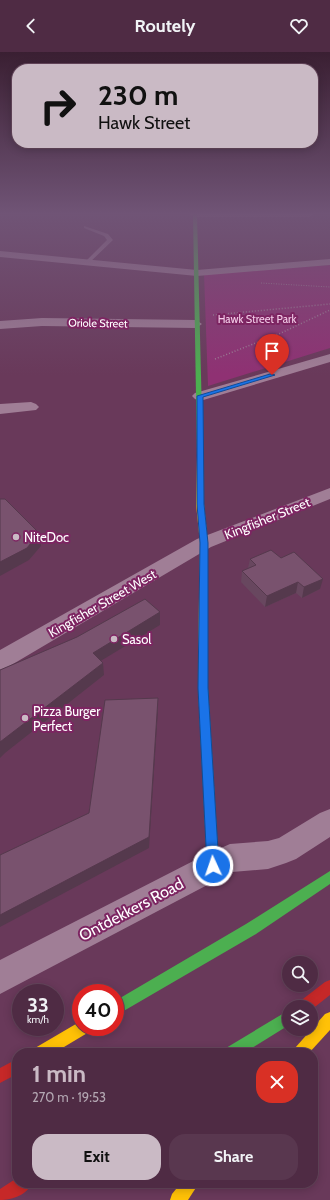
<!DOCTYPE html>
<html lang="en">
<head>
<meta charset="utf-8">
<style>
	:root { --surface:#4f2b44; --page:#59374f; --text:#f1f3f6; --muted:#b3a7b2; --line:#66475d; --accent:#cabac5 }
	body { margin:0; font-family:Cabin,sans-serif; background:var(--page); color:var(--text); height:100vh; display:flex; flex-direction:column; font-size:15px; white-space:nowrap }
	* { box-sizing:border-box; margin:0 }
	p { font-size:13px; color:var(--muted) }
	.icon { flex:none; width:22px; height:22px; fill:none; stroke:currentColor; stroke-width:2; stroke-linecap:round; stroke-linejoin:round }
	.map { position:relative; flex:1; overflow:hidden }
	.side { position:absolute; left:12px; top:996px; width:306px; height:140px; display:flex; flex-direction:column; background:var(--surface); border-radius:16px; box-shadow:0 2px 10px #0003,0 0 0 1px var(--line) }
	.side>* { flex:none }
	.banner { position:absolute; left:12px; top:12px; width:306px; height:84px; border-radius:16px; box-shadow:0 2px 10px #0003,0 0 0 1px var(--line); background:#cabac5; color:#111; overflow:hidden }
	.fabs { position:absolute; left:282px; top:904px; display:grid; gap:8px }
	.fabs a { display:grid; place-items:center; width:36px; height:36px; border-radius:50%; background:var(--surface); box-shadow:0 2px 10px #0003,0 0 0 1px var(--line); font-size:20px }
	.speed { position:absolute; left:12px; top:932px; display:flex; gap:8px; font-size:20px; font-weight:700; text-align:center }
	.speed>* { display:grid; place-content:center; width:52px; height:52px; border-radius:50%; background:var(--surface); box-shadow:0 2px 10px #0003,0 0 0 1px var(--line); line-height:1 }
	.speed small { font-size:10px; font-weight:400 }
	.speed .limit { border:6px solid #d22; background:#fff; color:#111 }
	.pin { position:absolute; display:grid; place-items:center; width:34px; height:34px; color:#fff; margin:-41px -17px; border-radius:50% 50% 50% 0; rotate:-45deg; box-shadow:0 0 4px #0007 }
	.pin .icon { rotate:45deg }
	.me { position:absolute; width:44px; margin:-22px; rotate:357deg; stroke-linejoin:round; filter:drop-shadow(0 0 3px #0008) }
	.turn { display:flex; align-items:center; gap:14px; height:84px; padding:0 20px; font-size:18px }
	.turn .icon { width:52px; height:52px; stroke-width:2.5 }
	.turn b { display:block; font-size:28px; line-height:34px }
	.round { display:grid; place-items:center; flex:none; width:42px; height:42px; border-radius:16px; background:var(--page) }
	.overview { display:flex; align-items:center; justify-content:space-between; height:68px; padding:0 20px }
	h1 { font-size:24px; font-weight:700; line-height:30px; color:var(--accent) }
	.primary-button { display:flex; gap:8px; margin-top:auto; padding:8px 20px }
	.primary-button a { flex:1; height:46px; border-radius:16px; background:var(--accent); color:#111; font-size:16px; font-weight:700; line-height:46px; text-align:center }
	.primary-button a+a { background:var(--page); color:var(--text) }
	header { display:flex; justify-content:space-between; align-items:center; height:52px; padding:0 20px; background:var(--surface); font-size:18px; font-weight:700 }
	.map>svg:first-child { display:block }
</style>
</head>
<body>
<header><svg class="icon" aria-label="back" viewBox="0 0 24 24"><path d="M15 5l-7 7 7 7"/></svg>Routely<svg class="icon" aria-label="heart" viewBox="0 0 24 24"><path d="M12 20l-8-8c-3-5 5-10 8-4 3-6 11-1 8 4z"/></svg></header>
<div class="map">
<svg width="330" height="1148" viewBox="0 0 330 1148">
	<rect width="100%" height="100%" fill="#69395a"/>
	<polygon fill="#8f3173" points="330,213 330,296 208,334 204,222"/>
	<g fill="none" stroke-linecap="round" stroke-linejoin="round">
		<polyline stroke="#a07e96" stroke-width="1" stroke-dasharray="1 1.5" stroke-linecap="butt" points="261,231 330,235"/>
		<g stroke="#a07e96" stroke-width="1.5" stroke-dasharray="1 2" stroke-linecap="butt">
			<polyline points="213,263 330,252"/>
			<polyline points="215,307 281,281 330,258"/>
		</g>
		<polygon fill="#a07e96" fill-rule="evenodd" points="84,174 108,182 113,188 87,213 85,210 107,188 104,184 84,176"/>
		<g fill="#a07e96" fill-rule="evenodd">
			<polygon points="190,162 314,162 309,165 195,165"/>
			<polygon points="0,199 197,218 330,207 330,213 197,224 0,205"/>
			<polygon points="42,266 196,268 202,272 196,276 42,274 0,277 0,269"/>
			<polygon points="330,302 330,310 200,349 195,347 192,344 195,341"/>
			<polygon points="31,350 36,352 39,355 36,358 0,362 0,352"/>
			<polygon points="330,436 330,447 211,495 8,615 0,618 0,598 197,487"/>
			<polygon points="330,757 330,785 296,807 286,811 268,817 232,820 0,942 0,908 203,804 230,792 268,789 279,786 320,761"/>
		</g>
		<g fill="#4caf50" fill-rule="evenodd">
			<polygon points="193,162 197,162 203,404 200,406 197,404"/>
			<polygon points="203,596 206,598 208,600 208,636 219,814 217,818 213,820 209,818 207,814 198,636 198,600 200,598"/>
			<polygon points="330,819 330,832 256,882 115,964 115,949 246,872"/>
			<polygon points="289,958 289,973 244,1001 224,1001 226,996"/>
		</g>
		<g fill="#ffc107" fill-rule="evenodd">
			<polygon points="200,402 203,404 204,452 208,491 208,600 206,602 200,602 198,600 200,491 196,452 197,404"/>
			<polygon points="330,960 330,978 309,1001 293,1001 295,996 325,962"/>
			<polygon points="81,969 81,975 91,975 89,980 54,1001 33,1001 35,996"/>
			<polygon points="181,1131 199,1131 188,1148 170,1148 172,1142"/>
		</g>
		<g fill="#c62828" fill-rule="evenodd">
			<polygon points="330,928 330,943 311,958 311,955 297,955 299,950 325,930"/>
			<polygon points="17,1007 17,1022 0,1031 0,1016"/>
			<path d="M17,1126V1131H32C27,1143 12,1148 0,1148V1137Z"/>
		</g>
	</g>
	<polygon fill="#68475f" points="250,507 320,537 302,546 296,541 265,555 241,530 242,519 248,516"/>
	<g fill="#55394d">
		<polygon points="39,481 41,494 29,508 0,524 0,510"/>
		<polygon points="323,527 320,537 302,546 304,535"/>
		<polygon points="298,530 296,541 265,555 267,544"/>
		<polygon points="160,560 160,573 94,613 93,601"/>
		<polygon points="103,611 104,623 5,701 0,706 0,690"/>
		<polygon points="158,646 158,658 149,796 0,875 0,863 149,785"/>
	</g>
	<g fill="#79526e" stroke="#55394d">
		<polygon points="0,447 5,447 39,481 27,496 0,510"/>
		<polygon points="271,498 281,506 294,500 323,527 304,535 298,530 267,544 242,519 256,513 250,507"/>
		<polygon points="145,547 160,560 93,601 103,611 0,690 0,618 77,585"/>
		<polygon points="158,646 149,785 0,863 0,803 89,761 105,648"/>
	</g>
	<linearGradient id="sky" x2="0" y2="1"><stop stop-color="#3a1f32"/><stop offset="0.5" stop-color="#705476"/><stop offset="1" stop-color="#705476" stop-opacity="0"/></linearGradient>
	<rect width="330" height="323" fill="url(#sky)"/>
	<polygon fill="#1a73e8" stroke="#114b97" points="270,322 275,323 203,345 204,452 208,491 208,636 219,814 217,818 213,820 208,818 207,814 198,636 200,491 197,452 197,344"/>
	<g fill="#cabac5" stroke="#7d2562" stroke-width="1.5">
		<circle cx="16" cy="485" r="4"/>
		<circle cx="114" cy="587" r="4"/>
		<circle cx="25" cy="666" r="4"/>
	</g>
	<g text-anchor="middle" stroke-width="4" stroke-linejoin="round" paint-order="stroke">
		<g font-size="11" fill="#f4cde9" stroke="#7d2562">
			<text x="257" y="271">Hawk Street Park</text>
		</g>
		<g font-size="11" fill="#fff" stroke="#7d2562">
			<text transform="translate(98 271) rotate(1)" y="4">Oriole Street</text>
		</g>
		<g font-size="13" fill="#fff" stroke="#7d2562">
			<text transform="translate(267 466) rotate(-22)" y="5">Kingfisher Street</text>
			<text transform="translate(102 551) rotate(-30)" y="5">Kingfisher Street West</text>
		</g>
		<g font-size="13" fill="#fff" stroke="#7d2562" text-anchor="start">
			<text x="24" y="490">NiteDoc</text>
			<text x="122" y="592">Sasol</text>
			<text x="33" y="664">Pizza Burger<tspan x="33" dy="15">Perfect</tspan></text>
		</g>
		<g font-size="16" fill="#fff" stroke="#7d2562">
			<text transform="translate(131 857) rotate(-28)" y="6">Ontdekkers Road</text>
		</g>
	</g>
</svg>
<div class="fabs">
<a><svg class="icon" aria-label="search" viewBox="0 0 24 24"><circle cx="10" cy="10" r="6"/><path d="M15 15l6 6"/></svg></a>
<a><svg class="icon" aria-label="layers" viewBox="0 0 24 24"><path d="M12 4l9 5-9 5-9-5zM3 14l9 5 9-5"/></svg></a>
</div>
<div class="speed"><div>33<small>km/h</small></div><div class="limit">40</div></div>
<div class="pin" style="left:272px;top:323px;background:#d93025"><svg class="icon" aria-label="arrive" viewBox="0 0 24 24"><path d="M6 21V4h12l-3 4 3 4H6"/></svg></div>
<svg class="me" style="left:213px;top:814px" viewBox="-20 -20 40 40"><circle r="17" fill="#1a73e8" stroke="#fff" stroke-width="3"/><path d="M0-11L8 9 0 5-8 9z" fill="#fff"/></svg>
<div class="banner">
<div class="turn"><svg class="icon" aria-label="right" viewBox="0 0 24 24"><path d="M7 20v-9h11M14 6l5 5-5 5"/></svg><div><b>230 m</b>Hawk Street</div></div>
</div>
<section class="side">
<div class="overview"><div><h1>1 min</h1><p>270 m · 19:53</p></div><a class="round" style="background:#d93025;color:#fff"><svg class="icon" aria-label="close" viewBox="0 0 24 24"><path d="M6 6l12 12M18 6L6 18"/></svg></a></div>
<div class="primary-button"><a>Exit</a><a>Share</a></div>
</section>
</div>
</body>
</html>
